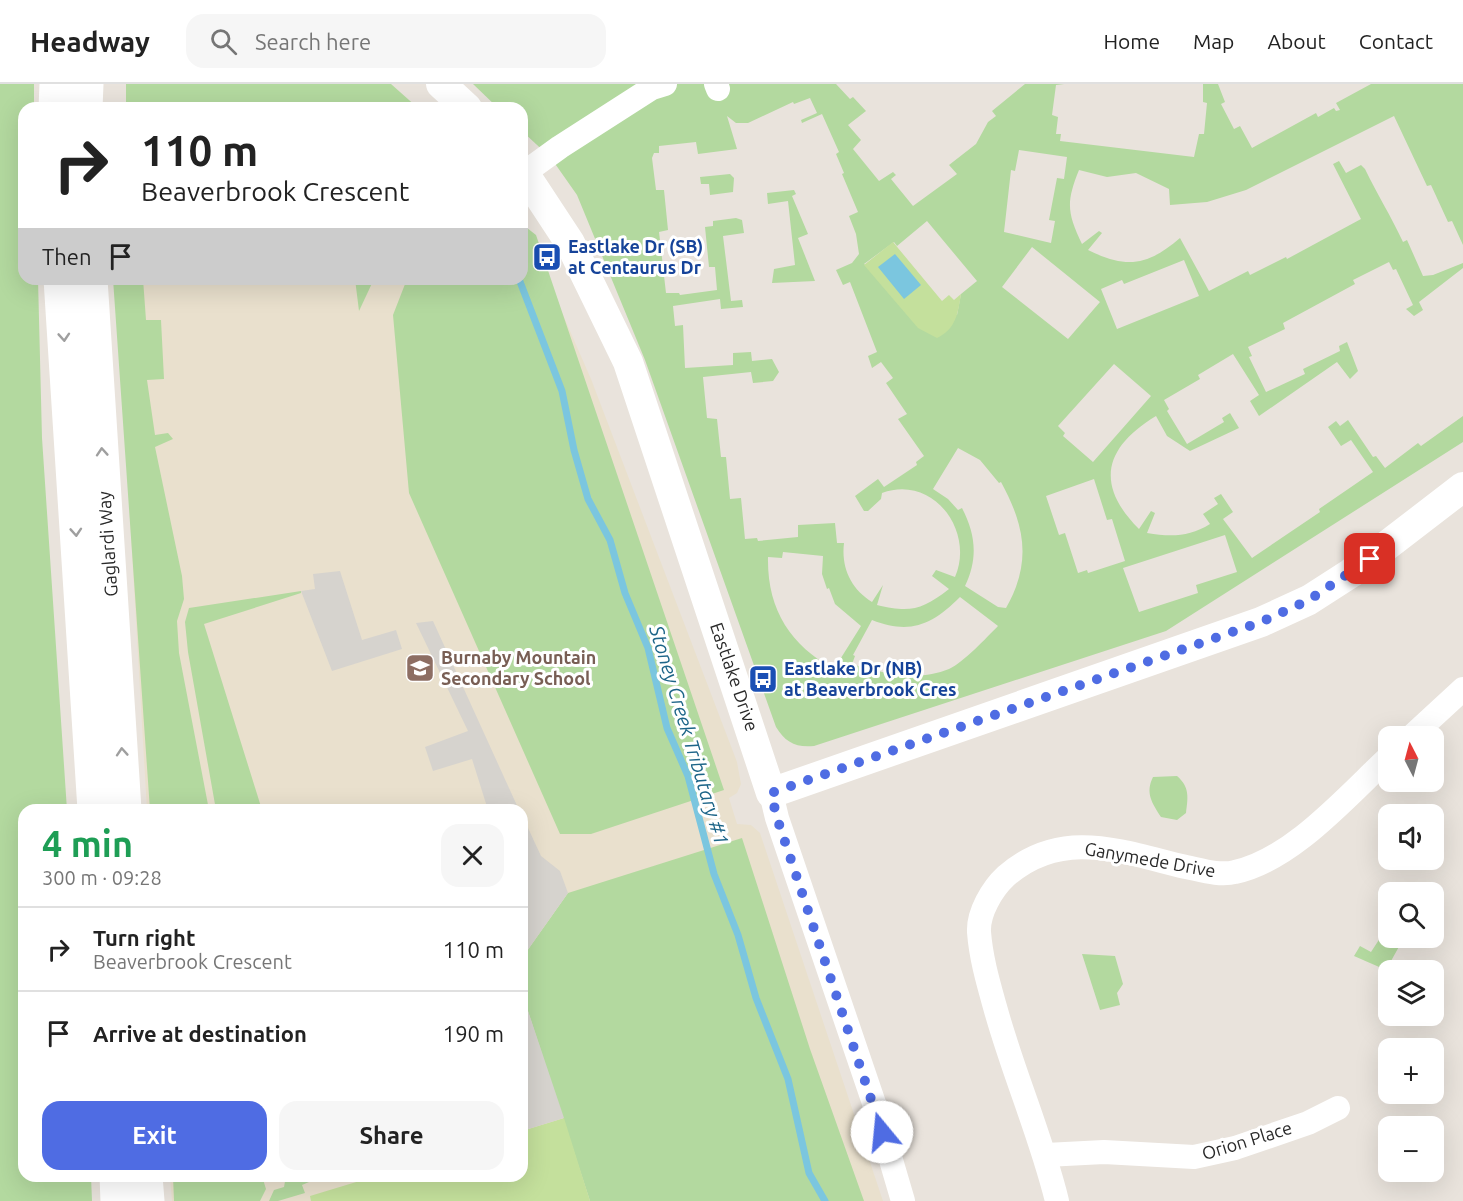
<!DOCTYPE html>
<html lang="en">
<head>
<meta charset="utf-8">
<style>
	:root { --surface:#fff; --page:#f6f6f6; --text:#222; --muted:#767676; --line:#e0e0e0; --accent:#4f6ce3 }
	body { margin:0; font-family:Ubuntu,sans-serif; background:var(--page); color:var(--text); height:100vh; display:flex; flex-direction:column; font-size:22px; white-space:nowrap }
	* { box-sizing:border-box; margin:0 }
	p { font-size:20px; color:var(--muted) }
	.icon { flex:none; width:33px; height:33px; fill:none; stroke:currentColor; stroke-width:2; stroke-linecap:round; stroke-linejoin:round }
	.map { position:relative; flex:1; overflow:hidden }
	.panel { position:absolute; left:18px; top:720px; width:510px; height:378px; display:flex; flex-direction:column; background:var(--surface); border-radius:18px; box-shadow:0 6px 24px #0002 }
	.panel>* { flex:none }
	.hud { position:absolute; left:18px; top:18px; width:510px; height:183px; border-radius:18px; box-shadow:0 6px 24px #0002; background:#fff; color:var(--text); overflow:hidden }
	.needle { width:39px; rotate:354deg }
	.buttons { position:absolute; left:1378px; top:642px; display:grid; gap:12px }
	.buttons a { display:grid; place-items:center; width:66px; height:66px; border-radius:12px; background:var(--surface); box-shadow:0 6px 24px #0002; font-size:30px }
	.pin { position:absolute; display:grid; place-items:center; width:51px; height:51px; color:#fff; margin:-26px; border-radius:12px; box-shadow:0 3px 9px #0006 }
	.me { position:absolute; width:66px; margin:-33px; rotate:343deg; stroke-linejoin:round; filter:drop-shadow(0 0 4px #0008) }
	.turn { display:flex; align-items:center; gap:21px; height:126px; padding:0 24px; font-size:27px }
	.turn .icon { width:78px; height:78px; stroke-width:2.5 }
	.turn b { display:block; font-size:42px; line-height:51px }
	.then { display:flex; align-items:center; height:57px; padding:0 24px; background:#0003; gap:12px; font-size:22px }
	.round { display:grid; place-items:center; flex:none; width:63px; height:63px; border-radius:18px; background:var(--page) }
	.overview { display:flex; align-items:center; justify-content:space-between; height:102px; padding:0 24px }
	h1 { font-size:36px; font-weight:700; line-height:45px; color:#1e9e55 }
	.cta { display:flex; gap:12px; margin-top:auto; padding:12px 24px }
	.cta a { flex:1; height:69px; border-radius:18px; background:var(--accent); color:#fff; font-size:24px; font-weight:700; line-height:69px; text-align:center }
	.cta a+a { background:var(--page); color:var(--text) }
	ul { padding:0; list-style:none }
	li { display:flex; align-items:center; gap:18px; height:84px; padding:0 24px; border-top:2px solid var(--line) }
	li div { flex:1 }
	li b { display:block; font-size:22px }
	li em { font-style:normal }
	header { display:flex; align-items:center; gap:36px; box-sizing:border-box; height:84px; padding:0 30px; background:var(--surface); border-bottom:2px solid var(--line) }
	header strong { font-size:28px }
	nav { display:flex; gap:33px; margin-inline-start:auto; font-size:21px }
	.search { width:420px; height:54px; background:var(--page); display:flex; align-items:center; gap:15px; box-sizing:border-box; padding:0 21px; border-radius:18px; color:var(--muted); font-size:22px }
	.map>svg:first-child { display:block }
</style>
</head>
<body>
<header>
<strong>Headway</strong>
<div class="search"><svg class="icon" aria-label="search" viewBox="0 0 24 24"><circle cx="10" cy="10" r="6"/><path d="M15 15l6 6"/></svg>Search here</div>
<nav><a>Home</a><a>Map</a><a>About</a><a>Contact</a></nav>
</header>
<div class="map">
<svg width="1463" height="1117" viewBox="0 0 1463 1117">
	<rect width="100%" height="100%" fill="#e9e3dc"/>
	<polygon fill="#e9e0cd" points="522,137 591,295 737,678 741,700 737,709 729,714 737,740 751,741 760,749 883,1117 172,1117 170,1092 522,1092 522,726 147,726 116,195 522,195"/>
	<g fill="#b3d99f" fill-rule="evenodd">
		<polygon points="0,0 34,0 34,24 24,24 24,195 38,195 42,354 67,726 24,726 24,1092 91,1092 92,1117 0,1117"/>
		<polygon points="126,0 391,0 418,24 126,24"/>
		<path d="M473,0H836L850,15L853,13L866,27L848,41L861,56L853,65L879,97L893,88L896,91L891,95L913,122L957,90L949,81L976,60L988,38L996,32L992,27L1025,0H1064L1056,1L1052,31L1058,33L1056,50H1061L1060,57L1194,73L1199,50H1204L1207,19L1203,18V0H1218L1225,18L1221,20L1234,45L1240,42L1252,64L1316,29L1318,33L1334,24L1336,27L1340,26L1336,19L1371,0H1463V161L1452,137L1448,138L1431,101L1427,102L1394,32L1246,106L1207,118L1170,121L1169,105L1136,89L1107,93L1079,86C1066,118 1067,129 1082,160L1099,147L1102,149L1088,166C1127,185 1147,182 1180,154L1209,207L1248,187L1250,191L1286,173L1287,175L1361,135L1333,80L1339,77L1346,89L1361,81L1365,85C1377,110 1391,132 1403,158L1407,156L1423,192L1433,191L1463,179V184L1419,218L1423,226L1414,232L1406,225L1413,221L1396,185L1393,186L1389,178L1353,196L1355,200L1283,239L1285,245L1248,263L1252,272L1249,273L1266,308L1305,290L1303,285L1340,267L1339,262L1347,258L1358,287L1350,295L1337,278L1259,332L1250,317L1259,311L1233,270L1198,291L1200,295L1164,316L1169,325L1167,327L1187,360L1224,338L1222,334L1230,329L1239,344L1190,367L1167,352L1156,332C1105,363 1094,400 1139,445L1151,427L1155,429L1147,449C1171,453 1189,453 1210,440L1203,430L1218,420L1214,414L1221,410L1233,428L1223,435L1252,474L1320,428L1319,425L1373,388L1351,356L1341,362L1328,343L1336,337L1340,342L1348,336L1373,373L1376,372L1385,384L1418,359L1421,362L1463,332V358L1166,547L814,662C796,664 785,658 776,643L645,276L577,111L551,74L522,47V24H498ZM810,14L817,29L801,36L802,39L822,30L839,68L836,70L844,89L842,90L858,128L849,132L856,150L859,170L852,179L836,186L843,201L850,198L877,268L868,272L872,284L881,278L893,294L886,299L907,330L898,335L924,372L916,378L917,381L884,403L878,395L855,412L864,427H868L881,415L882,409C933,390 975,447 955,493L936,486L932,492L949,505C922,526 910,529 877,521L883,501L872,518C851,505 841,484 844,459H837L835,439L798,441V453L758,457L757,454L745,455L741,414L730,415L726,373H721L717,335L707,334L703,293L751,288L753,299L773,297L779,288L772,275L752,277L751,268L733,269V281L685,284L683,241L675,242L673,222L720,215L721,225L743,223L742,216L731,217L723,152L744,149L742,136L736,134L713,137V142L705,143L709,183H715L717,206L680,211L679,209H666L659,148L668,146L664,106H656L652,74L654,69H659V62L696,58L698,70L737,65L727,32L736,39H748L793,18L794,20ZM1019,66L1067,73L1064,95L1057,94L1049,136L1055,137L1051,159L1004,148L1011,86L1015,87ZM927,137L977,197L961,210L957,231L864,180L894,158L897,162ZM1032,163L1100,218L1068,255L1002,203ZM1184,176L1199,212L1117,245L1101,205L1122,196L1124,200ZM1114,280L1151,312L1093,378L1063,352L1065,349L1058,342ZM958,364L980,376L999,399L1001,398C1025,442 1032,478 1006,524L998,523L965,502C978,475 976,451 962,424L958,426L948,415L933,405ZM1094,395L1107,436L1112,435L1125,477L1088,489L1087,486L1078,489L1065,449L1059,451L1046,412ZM1225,451L1237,488L1196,501L1198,509L1139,528L1123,484ZM783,468L823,472L822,490L827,505L829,504L835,520L861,542L834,585C790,561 767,525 768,473L782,474ZM960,513L998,542C986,554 964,578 949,585C918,598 882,589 852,580L855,572L853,571L872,536C910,551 932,541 960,513Z"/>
		<polygon points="730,90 734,94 733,108 710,111 709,100 701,100 700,93"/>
		<polygon points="794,106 796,110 792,112 808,150 798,154 815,197 772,199 774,185 795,181 788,117 768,120 767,109"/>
		<polygon points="522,140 536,151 724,706 591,750 560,750 409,409 393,231 407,195 522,195"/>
		<polygon points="113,195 143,195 146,236 161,236 164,295 147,296 155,351 168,349 173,355 155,363 182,492 184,515 177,537 179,569 209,726 150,726"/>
		<polygon points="355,195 374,195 359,227"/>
		<polygon points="301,507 301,509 204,540 262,726 216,726 188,568 185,538 189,524"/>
		<path d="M1177,692C1190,703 1188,714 1186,729L1177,736L1161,733C1152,719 1145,709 1153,693Z"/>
		<polygon points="742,754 810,965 864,1117 590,1117 522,909 522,874 568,809"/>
		<polygon points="1384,848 1401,859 1386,886 1354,872 1360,862 1371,868"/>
		<polygon points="1082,870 1115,872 1123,900 1117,909 1120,921 1100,926"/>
		<polygon points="173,1092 262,1092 266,1105 260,1117 174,1117"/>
		<polygon points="286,1092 304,1092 309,1098 302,1101 305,1109 278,1117 269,1117 274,1106 284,1103"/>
	</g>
	<g fill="#c4e09c">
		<path d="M893,158L942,217L949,211L954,216L961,210C958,229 956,245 937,254L918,244L864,181Z"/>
		<polygon points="564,1034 590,1117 311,1117 310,1112 376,1092 522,1092 522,1047"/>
	</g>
	<g fill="#d6d3ce">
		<polygon points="340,487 362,556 396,546 402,565 332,587 301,507 315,505 313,490"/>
		<polygon points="433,537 519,726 520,726 488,726 472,675 433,687 425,663 468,647 416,539"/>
		<polygon points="522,731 541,772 560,787 568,809 522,874"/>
		<polygon points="522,909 564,1034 522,1047"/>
	</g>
	<polygon fill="#7bc6df" points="895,170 921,201 904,215 878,183"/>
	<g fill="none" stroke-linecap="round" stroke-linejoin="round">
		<polyline stroke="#7bc6df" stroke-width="7" points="519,195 562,307 574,366 588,415 610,456 625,509 648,564 667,644 688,692 714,790 738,851 756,914 788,995 809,1089 825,1117"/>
		<g stroke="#fff" stroke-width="24">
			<polyline points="716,0 718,5"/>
			<polyline points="524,89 560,63 652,4 665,0"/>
			<polyline points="1412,652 1463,605"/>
			<polyline points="771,709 777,734 876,1025 903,1117"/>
			<polyline points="1046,1071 1104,1068 1194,1073 1235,1064 1308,1039 1338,1024"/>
			<path d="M1057,1117C1041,1051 1013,989 995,923C988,898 981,874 979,848C978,829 992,805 1006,792C1062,743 1122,768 1186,783C1201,786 1220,792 1235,788C1292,776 1347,712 1389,673"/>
		</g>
		<g stroke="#fff" stroke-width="30">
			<polyline points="441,0 467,24"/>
			<polyline points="522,86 570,159 628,278 771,709 1261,538 1309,516 1351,489 1463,403"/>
		</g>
		<g stroke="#fff" stroke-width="33">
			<polyline points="55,24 56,0"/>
			<polyline points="86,24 87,0"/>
			<polyline points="60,195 94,726"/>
			<polyline points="91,195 125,726"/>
			<polyline points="116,1092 117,1117"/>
			<polyline points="146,1092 148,1117"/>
		</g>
	</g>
	<defs><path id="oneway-chevron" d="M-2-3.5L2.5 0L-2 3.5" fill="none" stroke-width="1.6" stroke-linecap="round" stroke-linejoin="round" transform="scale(1.5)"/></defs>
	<g stroke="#9f9f9f">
		<use href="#oneway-chevron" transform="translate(64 253) rotate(86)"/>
		<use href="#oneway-chevron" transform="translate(102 368) rotate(-94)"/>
		<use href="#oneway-chevron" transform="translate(76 448) rotate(86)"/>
		<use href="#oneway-chevron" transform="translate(122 668) rotate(-94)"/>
	</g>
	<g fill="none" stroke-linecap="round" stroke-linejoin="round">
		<polyline stroke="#4f6ce3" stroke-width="10" stroke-dasharray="0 18" points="882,1048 777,734 771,709 1261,538 1309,516 1370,475"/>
	</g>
	<defs>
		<g id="bus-square" transform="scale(1.5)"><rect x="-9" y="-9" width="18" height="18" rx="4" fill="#1a4fb4" stroke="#fff"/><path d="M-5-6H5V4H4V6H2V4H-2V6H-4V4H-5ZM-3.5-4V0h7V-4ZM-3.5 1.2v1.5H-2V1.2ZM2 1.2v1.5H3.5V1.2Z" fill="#fff"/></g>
		<g id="school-square" transform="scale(1.5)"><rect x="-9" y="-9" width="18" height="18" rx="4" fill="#8d6e63" stroke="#fff"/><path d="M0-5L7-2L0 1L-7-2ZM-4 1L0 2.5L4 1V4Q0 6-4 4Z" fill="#fff"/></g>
	</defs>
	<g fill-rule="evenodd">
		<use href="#bus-square" x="547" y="173"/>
		<use href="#school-square" x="420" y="584"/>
		<use href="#bus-square" x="763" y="595"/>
	</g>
	<g text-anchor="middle" stroke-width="6" stroke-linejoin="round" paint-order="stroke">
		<g font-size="18" font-weight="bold" fill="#164399" stroke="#fff" text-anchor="start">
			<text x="568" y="169">Eastlake Dr (SB)<tspan x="568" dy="21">at Centaurus Dr</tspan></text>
			<text x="784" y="591">Eastlake Dr (NB)<tspan x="784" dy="21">at Beaverbrook Cres</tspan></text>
		</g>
		<g font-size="18" fill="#292929" stroke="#fff">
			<text transform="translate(108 460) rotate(-94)" y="6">Gaglardi Way</text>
			<text transform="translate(734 593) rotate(71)" y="6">Eastlake Drive</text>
			<text transform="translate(1150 776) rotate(10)" y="6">Ganymede Drive</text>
			<text transform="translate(1247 1057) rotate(-17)" y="6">Orion Place</text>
		</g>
		<g font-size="18" font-weight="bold" fill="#785e54" stroke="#fff" text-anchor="start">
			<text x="441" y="580">Burnaby Mountain<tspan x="441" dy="21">Secondary School</tspan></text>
		</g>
		<g font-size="20" font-style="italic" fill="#1d6588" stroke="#fff">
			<text transform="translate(689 651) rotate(73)" y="7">Stoney Creek Tributary #1</text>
		</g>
	</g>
</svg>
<div class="buttons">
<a><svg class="needle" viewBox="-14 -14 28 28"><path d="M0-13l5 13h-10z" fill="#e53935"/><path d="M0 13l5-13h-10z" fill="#767676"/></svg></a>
<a><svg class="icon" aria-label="sound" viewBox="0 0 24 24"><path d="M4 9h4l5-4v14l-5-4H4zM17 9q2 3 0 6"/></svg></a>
<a><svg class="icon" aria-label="search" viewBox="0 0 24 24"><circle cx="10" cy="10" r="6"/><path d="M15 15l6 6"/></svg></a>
<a><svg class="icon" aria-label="layers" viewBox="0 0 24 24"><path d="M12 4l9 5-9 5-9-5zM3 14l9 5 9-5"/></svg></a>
<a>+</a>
<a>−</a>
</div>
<div class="pin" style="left:1370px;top:475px;background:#d93025"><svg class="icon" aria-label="arrive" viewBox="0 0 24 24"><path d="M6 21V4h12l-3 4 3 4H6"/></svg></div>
<svg class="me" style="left:882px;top:1048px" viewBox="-20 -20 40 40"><circle r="19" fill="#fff"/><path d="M0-13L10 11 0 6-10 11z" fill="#4f6ce3"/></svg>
<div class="hud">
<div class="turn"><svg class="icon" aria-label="right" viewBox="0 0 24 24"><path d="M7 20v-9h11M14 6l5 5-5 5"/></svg><div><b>110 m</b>Beaverbrook Crescent</div></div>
<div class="then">Then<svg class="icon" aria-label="arrive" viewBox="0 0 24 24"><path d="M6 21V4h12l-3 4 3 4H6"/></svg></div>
</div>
<section class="panel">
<div class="overview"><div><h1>4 min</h1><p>300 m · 09:28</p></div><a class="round"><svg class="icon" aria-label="close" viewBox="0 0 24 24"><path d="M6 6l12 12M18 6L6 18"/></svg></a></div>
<ul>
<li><svg class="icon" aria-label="right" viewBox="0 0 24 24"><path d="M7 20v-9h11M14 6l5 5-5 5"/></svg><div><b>Turn right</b><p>Beaverbrook Crescent</p></div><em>110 m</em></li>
<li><svg class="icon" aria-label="arrive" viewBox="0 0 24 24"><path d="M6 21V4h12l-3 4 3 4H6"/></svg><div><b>Arrive at destination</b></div><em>190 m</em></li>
</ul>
<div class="cta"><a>Exit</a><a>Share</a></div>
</section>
</div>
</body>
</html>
